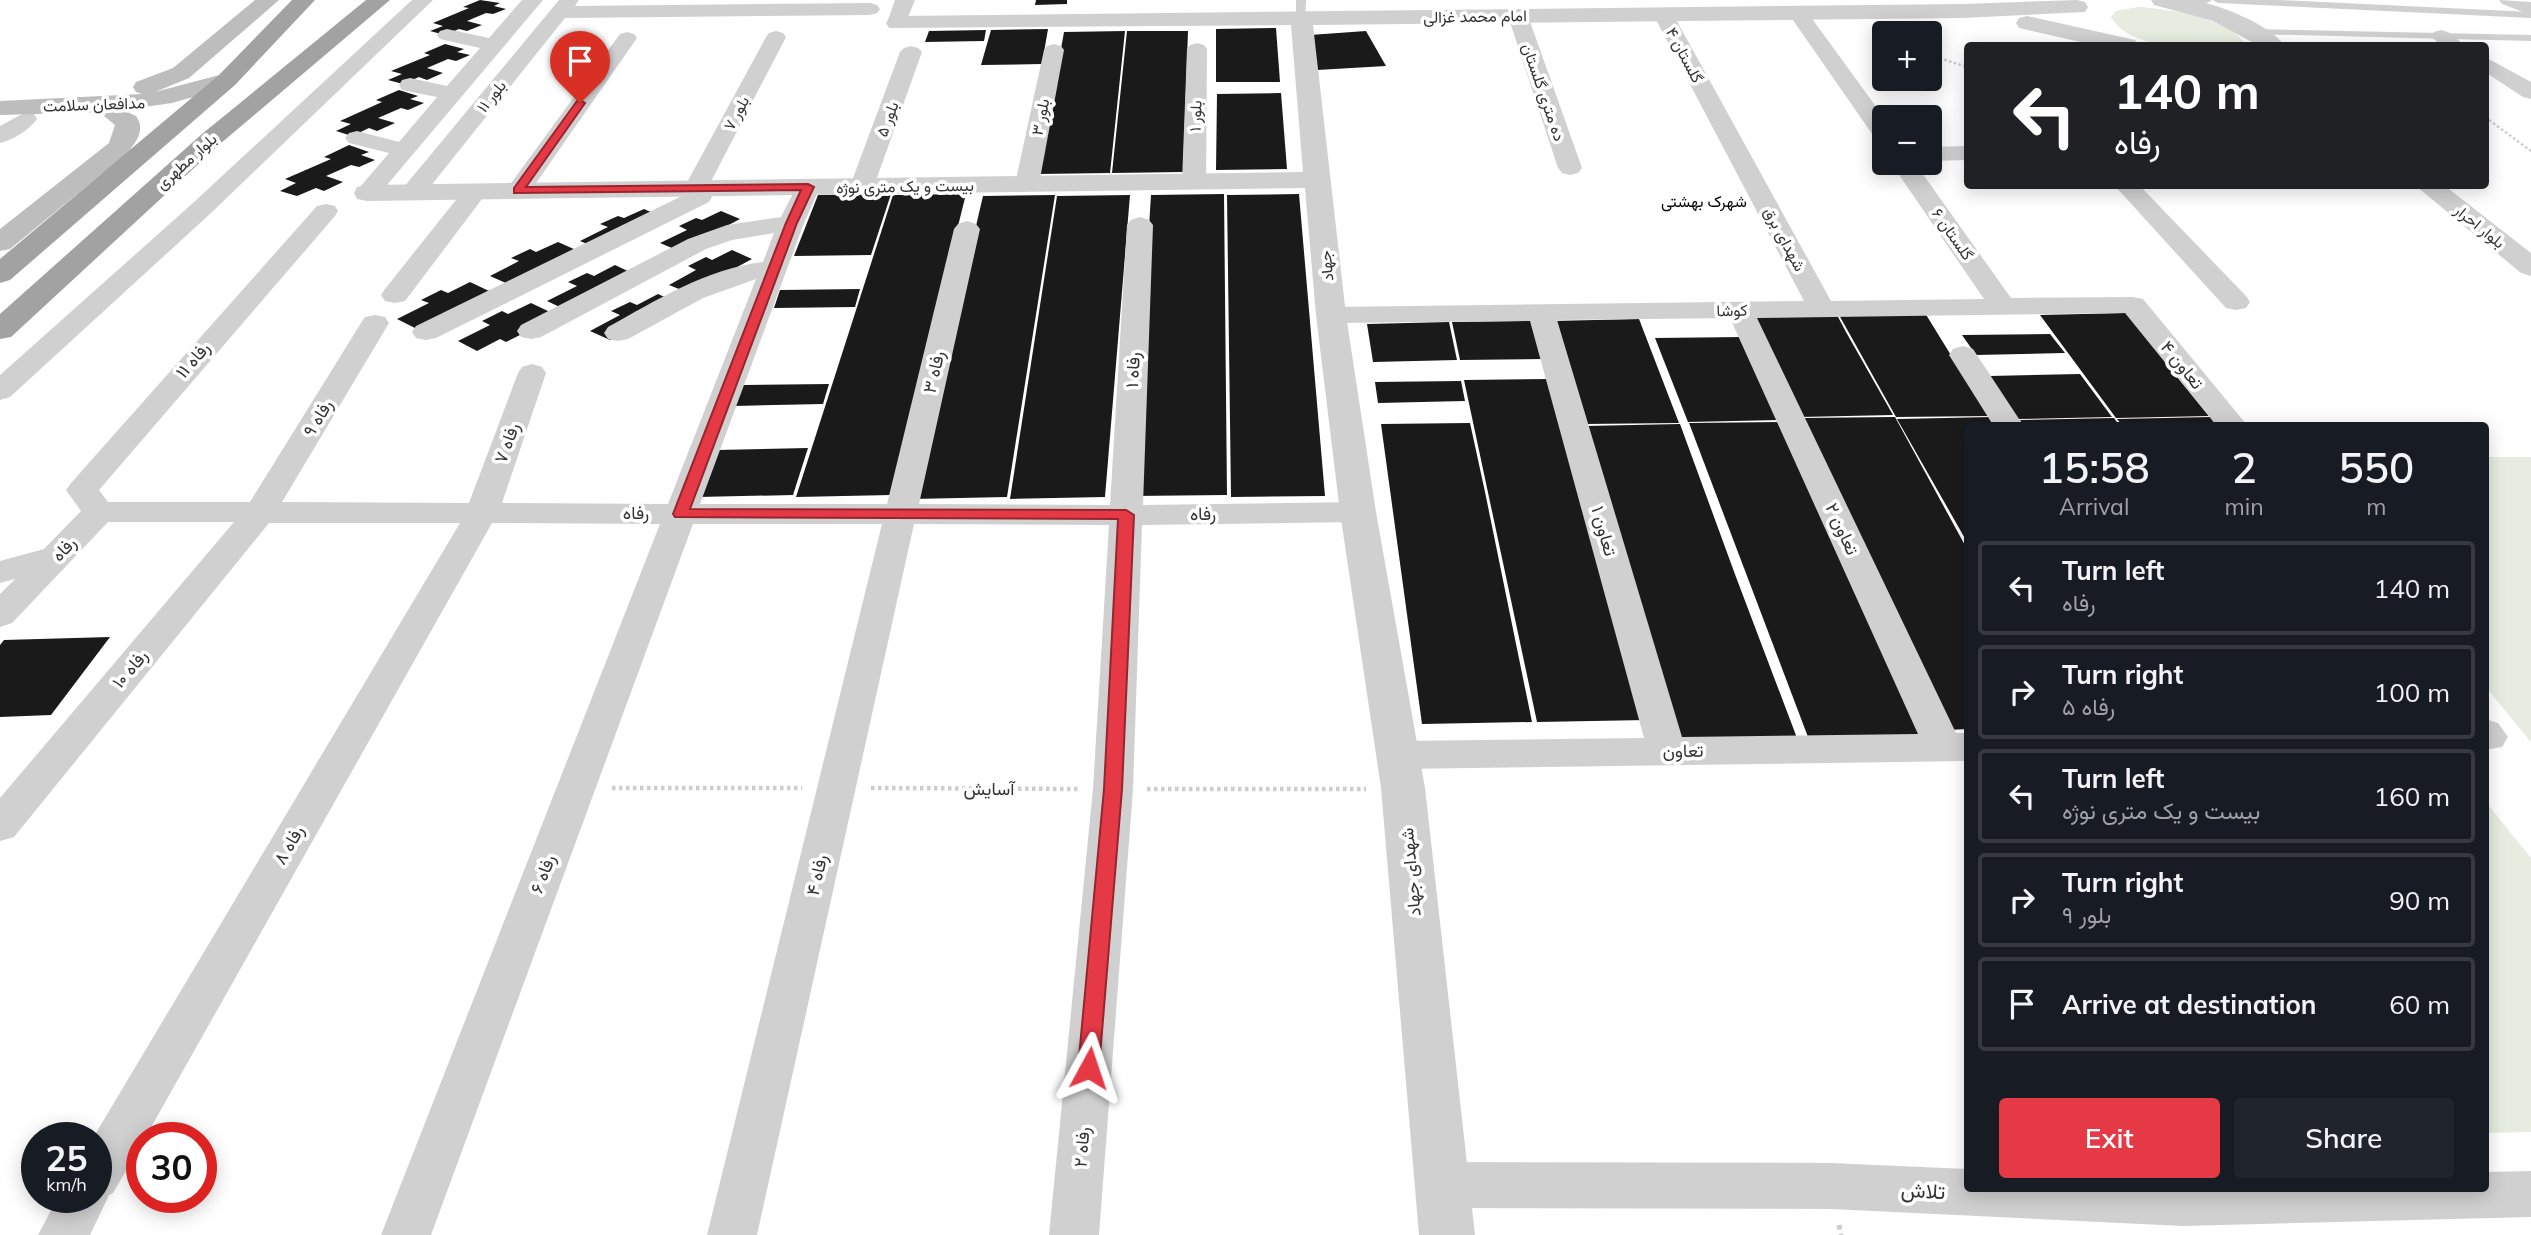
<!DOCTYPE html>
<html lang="en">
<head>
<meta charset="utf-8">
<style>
	:root { --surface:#171b24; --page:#20242c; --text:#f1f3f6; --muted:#9ea1a6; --line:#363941; --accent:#e63946 }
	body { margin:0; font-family:Mulish,Vazirmatn,sans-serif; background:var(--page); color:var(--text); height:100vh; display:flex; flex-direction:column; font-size:26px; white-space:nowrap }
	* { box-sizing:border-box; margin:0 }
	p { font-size:23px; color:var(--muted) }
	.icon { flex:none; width:38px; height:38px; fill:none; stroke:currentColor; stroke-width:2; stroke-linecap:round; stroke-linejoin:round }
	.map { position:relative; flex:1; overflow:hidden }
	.drawer { position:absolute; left:1964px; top:422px; width:525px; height:770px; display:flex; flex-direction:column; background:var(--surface); border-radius:7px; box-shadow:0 4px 18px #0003 }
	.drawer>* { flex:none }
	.hud { position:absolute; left:1964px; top:42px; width:525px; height:147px; border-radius:7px; box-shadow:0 4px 18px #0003; background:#202124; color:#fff; overflow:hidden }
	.controls { position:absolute; left:1872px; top:21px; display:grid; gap:14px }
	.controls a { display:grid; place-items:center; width:70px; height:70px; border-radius:7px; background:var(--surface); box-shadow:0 4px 18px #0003; font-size:35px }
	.speed { position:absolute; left:21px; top:1122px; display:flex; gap:14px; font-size:35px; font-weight:700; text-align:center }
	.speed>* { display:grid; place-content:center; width:91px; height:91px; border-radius:50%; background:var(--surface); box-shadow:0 4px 18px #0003; line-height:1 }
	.speed small { font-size:18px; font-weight:400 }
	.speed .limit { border:10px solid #d22; background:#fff; color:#111 }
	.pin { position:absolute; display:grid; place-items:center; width:60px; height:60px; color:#fff; margin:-72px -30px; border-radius:50% 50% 50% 0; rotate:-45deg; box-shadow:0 0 7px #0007 }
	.pin .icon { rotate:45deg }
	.me { position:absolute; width:77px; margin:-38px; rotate:5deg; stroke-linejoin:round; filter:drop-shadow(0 0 5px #0008) }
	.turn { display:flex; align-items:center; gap:24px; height:147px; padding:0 35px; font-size:32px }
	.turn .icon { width:91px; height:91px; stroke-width:2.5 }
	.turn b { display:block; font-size:49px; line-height:60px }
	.eta { display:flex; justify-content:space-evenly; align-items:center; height:119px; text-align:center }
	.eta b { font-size:42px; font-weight:600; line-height:49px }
	.button { display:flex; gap:14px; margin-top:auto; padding:14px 35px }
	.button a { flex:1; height:80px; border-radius:7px; background:var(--accent); color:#fff; font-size:28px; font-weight:600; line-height:80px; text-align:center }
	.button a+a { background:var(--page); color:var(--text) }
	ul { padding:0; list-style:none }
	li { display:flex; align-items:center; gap:21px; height:94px; margin:0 14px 10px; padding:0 21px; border:4px solid var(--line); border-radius:7px }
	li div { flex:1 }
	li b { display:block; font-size:26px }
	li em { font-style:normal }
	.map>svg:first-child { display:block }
</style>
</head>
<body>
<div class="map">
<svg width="2531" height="1235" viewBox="0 0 2531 1235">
	<rect width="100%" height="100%" fill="#fff"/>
	<g fill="#e6ecdf">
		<path d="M2138,7C2164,8 2235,19 2245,45C2206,45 2134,55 2111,17L2116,11Z"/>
		<polygon points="2485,457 2531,457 2531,742 2485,686"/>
		<polygon points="2485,801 2531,858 2531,1132 2485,1133"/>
	</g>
	<g fill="#1a1a1a">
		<polygon points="480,0 500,3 494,6 506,9 493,14 486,13 467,21 482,25 467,31 459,29 445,35 430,31 443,26 433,23 469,8 463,7"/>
		<polygon points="1036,0 1067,0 1067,4 1035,5"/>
		<polygon points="1276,28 1280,82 1216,82 1216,29"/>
		<polygon points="1048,29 1042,64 981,65 991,30"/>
		<polygon points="986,30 984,41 925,42 929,31"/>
		<polygon points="1125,31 1110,173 1039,174 1064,32"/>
		<polygon points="1127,31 1188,31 1183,172 1112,173"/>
		<polygon points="1366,31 1386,66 1317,70 1310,35"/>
		<polygon points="445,44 464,49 457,52 470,55 456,61 448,59 427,68 443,73 427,80 419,77 403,84 388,80 402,74 391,71 430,55 424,53"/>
		<polygon points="399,90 418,96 410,99 424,103 408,110 401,108 378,118 395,123 377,131 369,128 352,136 336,131 351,124 340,121 382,102 376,100"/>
		<polygon points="1281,93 1287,169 1216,170 1217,94"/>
		<polygon points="349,145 369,152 361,155 375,160 359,167 351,165 326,176 343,182 324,191 316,188 297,196 280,191 296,183 285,179 331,159 324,157"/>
		<polygon points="891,194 871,255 794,256 818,195"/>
		<polygon points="966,194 891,495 796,497 893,195"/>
		<polygon points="1224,194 1227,495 1132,496 1151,195"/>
		<polygon points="1299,194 1325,496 1231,497 1227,195"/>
		<polygon points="1055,195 1007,497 912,499 983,196"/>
		<polygon points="1130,195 1105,497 1010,499 1057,196"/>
		<polygon points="644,209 662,217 599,249 580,241 608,227 600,224 618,216 624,218"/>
		<polygon points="721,211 740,219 679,251 660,243 687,230 679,226 696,218 702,220"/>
		<polygon points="558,242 576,250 508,284 490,276 519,261 511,258 530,249 536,252"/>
		<polygon points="732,250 752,259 689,293 669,285 696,270 688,266 706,257 712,260"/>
		<polygon points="615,265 634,274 566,310 547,301 577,286 568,282 587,273 594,276"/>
		<polygon points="470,282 489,291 415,328 397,319 429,303 421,300 441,290 448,293"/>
		<polygon points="860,289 855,307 774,308 780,290"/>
		<polygon points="658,294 678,303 610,340 590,331 620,315 611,311 630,302 637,305"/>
		<polygon points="531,303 550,312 534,328 506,342 500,339 477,351 458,341 490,325 482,321 502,311 508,314"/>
		<polygon points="1836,313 1846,332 1893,415 1800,417 1750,314"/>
		<polygon points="1925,313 1949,352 1990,416 1896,417 1839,315"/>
		<polygon points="2126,313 2157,352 2209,416 2116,418 2040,315"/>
		<polygon points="1639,319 1679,423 1584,424 1552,321"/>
		<polygon points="1533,321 1545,359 1460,360 1452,322"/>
		<polygon points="1449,322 1457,360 1373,362 1367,324"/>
		<polygon points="2050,334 2065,353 1976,355 1962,335"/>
		<polygon points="1743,337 1782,420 1688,422 1655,338"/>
		<polygon points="2080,374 2112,417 2018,419 1989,376"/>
		<polygon points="1550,379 1647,720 1537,722 1464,380"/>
		<polygon points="1461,381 1465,401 1378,403 1375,382"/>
		<polygon points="829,384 823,404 734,406 743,385"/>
		<polygon points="1895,417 1967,549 1967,729 1948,730 1801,418"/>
		<polygon points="1992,417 1997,425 1967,425 1967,542 1897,419"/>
		<polygon points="2211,417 2217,425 2122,425 2117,419"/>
		<polygon points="2114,418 2119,425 2023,425 2020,420"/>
		<polygon points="1783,422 1927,735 1808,737 1689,423"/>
		<polygon points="1470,423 1485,492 1532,722 1422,724 1381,424"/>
		<polygon points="1680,424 1736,577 1797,738 1677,741 1585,426"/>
		<polygon points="808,448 793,495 698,497 717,450"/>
		<polygon points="110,637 51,715 0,717 0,645 4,640"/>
	</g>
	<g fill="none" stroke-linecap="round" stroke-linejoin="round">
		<g stroke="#cdcdcd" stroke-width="2.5" stroke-dasharray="2.5 2.5" stroke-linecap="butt">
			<polyline points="1930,55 1967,67"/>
			<polyline points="2485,117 2531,151"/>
		</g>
		<g stroke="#cdcdcd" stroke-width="4.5" stroke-dasharray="3.5 3.5" stroke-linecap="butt">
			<polyline points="612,788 802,788"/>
			<polyline points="871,788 1079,789"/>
			<polyline points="1147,789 1366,789"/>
		</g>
		<polyline stroke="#cdcdcd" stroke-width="5" stroke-dasharray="4.5 4.5" stroke-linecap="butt" points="1839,1225 1841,1235"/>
		<g fill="#d0d0d0" fill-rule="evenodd">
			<polygon points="1296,0 1306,0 1305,20 1296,18"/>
			<polygon points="2178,0 2212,0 2207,3 2174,5 2174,1"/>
			<polygon points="2213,0 2280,0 2531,12 2531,18 2218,3"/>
			<polygon points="2257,29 2531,35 2531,41 2253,34 2253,30"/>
		</g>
		<g fill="#d0d0d0" fill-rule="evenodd">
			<polygon points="412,0 433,0 211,213 10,397 0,400 0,375 193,203"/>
			<polygon points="522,0 543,0 376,198 367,200 358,198 355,193 389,153 349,143 345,138 349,133 357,131 399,142 437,97 402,90 399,85 402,80 410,78 447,86 480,48 440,39 437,35 440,31 447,29 489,38"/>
			<polygon points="559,0 579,0 575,6 870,3 877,5 880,9 877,13 870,15 565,18 422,197 413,199 404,197 401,192 404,187"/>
			<polygon points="895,0 915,0 904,27 890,27 887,23"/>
			<polygon points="2499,0 2531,2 2531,15 2502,4"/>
			<polygon points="1798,7 1805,9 1885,119 1885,143 1877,141 1788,13 1791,9"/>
			<path d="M1663,8L1670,10L1673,14L1831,301L1984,299L1891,163H1915L2011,298L2133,297L2143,299L2247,425H2216L2125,313L1757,318L1956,733H1967V761L1398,769L1384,765L1379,755L1384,745L1398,741L1644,738L1530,321L1331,323L1321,321L1317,315L1321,309L1331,307L1804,301L1653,14L1656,10ZM1730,318L1918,734L1682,737L1557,320Z"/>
			<polygon points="1518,10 1525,12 1528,16 1582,168 1578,173 1570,175 1562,173 1558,168 1508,16 1511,12"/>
			<polygon points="2441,30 2448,32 2466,46 2441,46 2431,36 2434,32"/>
			<polygon points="776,31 783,33 786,37 706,191 712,197 709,202 436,338 426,340 416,338 412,332 416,326 688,193 684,188 766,37 769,33"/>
			<polygon points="627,32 634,34 637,38 527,196 518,198 509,196 506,191 509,186 620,34"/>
			<polygon points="1197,43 1204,45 1207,49 1206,182 1203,187 1194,189 1185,187 1182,182 1187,49 1190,45"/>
			<polygon points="1054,44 1061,46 1064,50 1039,184 1036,189 1027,191 1018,189 1015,184 1044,50 1047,46"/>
			<polygon points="911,46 918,48 922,52 874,186 871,191 862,193 853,191 850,186 900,52 904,48"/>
			<polygon points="2485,57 2531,82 2531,99 2523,97 2485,72"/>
			<path d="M26,112L34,114L37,119C29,130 13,140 0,143V126Z"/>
			<polygon points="1967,146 1967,160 1930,161 1930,147"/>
			<path d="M808,180L817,182L820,187L804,223L700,504H887L954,229L958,224L967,221L976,224L980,229L919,504L1110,505L1127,225L1131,220L1140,217L1149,220L1153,225L1143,505L1358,502L1369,505L1374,512L1369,519L1358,522L1142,525L1133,789L1099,1235H1049L1093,789L1109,525L914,524L757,1235H707L882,524H693L431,1235H381L660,524L492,523L145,1138H142V1143L113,1193L109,1195L90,1235H38L58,1197H96V1138H93L460,523H269L14,837L0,841V798L234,522H108L12,623L0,627V594L15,579L0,583V561L44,549L81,511L66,490L71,483L317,206L326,204L335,206L338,211L335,216L99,490L108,502H250L361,323L365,317L375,315L385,317L389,323L282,502L469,503L518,373L522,367L532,364L542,367L546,373L502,503L668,504L756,279L703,298L628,339L618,341L608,339L604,333L608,327C657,300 706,269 763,262L774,233L732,240L706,249L541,337L531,339L521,337L517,331L521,325L688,239L727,225L781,217L799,182Z"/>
			<polygon points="476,184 485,186 488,191 405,301 395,303 385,301 381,295 385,289 467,186"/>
			<polygon points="2115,186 2140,186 2246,296 2250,302 2246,308 2236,310 2226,308"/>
			<polygon points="1963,346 1973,349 2023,425 1993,425 1949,355 1953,349"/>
			<polygon points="2485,719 2498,723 2508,737 2502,747 2485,750"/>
			<polygon points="1440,1162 1831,1163 1967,1169 1967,1188 2485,1188 2485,1172 2531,1171 2531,1217 2183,1226 1831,1209 1440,1208 1423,1201 1415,1185 1423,1169"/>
		</g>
		<g fill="#d0d0d0" fill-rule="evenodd">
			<polygon points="2077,0 2085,2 2088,7 2085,12 1963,18 1313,25 1346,315 1376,512 1425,788 1475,1235 1419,1235 1381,788 1340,512 1316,315 1305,188 367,201 357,199 354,193 357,187 367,185 1303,172 1291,25 889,28 886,23 889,18 897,16 1963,4"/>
			<path d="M2151,0C2164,0 2178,0 2190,0C2216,3 2270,24 2285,46H2259L2213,21L2154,5Z"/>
			<polygon points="2027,16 2135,40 2138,45 2098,46 2019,28 2016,23 2019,18"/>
			<polygon points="2416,186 2445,186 2531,253 2531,276 2521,273"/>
		</g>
		<path fill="#bdbdbd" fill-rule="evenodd" d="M255,0H279L189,78L155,92L227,73L235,75L239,80L235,85L172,103L123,110L136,116C146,130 136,142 127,153L10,249L0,251V229L109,143L115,125L104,116L107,112L0,115V101L142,94L136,92L133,87L136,82L173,68Z"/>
		<g fill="#a2a2a2" fill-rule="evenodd">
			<polygon points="292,0 315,0 235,85 10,280 0,283 0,259 219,75"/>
			<polygon points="366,0 390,0 220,144 11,337 0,339 0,314 202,134"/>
		</g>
	</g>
	<polygon fill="#e63946" stroke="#96252e" stroke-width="2" points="580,100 585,103 526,187 808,184 814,187 797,223 690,509 1126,510 1134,515 1122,789 1099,1068 1096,1074 1089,1077 1081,1074 1078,1068 1104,789 1118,519 675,517 673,514 786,223 801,190 514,193 514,188 577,101"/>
	<g text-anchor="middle" stroke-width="7" stroke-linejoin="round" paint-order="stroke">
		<g font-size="16" fill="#333" stroke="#fff">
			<text transform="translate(1475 16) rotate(-1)" y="6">امام محمد غزالی</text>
			<text transform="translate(1685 55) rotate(62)" y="6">گلستان ۴</text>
			<text transform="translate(1544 92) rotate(71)" y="6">ده متری گلستان</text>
			<text transform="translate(491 96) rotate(-51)" y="6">بلور ۱۱</text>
			<text transform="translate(94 104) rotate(-2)" y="6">مدافعان سلامت</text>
			<text transform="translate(736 113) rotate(-62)" y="6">بلور ۷</text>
			<text transform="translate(1195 116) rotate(-88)" y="6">بلور ۱</text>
			<text transform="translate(1040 117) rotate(-79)" y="6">بلور ۳</text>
			<text transform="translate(887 119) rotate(-70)" y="6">بلور ۵</text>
			<text transform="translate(186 161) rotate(-42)" y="6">بلوار مطهری</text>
			<text transform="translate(905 186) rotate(-1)" y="6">بیست و یک متری نوژه</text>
			<text transform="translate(2480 226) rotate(39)" y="6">بلوار احرار</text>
			<text transform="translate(1953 234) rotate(55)" y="6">گلستان ۶</text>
			<text transform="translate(1785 239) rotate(62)" y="6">شهدای برق</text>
			<text transform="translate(1326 266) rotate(-96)" y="6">جهاد</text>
			<text transform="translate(1732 310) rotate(-1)" y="6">کوشا</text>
		</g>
		<g font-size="16" fill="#000" stroke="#fff">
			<text x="1704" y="207">شهرک بهشتی</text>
		</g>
		<g font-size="18" fill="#333" stroke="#fff">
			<text transform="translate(193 360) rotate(-49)" y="6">رفاه ۱۱</text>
			<text transform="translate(2182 365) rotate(51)" y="6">تعاون ۴</text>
			<text transform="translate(1133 370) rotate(-87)" y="6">رفاه ۱</text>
			<text transform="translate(934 372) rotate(-77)" y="6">رفاه ۳</text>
			<text transform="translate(318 418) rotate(-59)" y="6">رفاه ۹</text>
			<text transform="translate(507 443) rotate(-70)" y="6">رفاه ۷</text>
			<text x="636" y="519">رفاه</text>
			<text transform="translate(1203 514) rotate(-1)" y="6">رفاه</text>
			<text transform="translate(1842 529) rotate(65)" y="6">تعاون ۲</text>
			<text transform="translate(1604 531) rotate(74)" y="6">تعاون ۱</text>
			<text transform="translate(64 549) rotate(-46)" y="6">رفاه</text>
			<text transform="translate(130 669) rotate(-50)" y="6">رفاه ۱۰</text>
			<text transform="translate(1683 751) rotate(-1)" y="6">تعاون</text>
			<text x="989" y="795">آسایش</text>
			<text transform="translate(289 845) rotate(-60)" y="6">رفاه ۸</text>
			<text transform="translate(1411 872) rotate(-95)" y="6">شهدای جهاد</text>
			<text transform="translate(543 874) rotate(-69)" y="6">رفاه ۶</text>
			<text transform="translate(817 875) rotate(-77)" y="6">رفاه ۴</text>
			<text transform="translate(1082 1147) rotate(-85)" y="6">رفاه ۲</text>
		</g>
		<g font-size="21" fill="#333" stroke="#fff">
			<text transform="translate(1923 1191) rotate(3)" y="7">تلاش</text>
		</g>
	</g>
</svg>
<div class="controls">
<a>+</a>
<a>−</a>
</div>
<div class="speed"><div>25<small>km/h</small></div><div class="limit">30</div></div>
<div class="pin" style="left:580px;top:103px;background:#d93025"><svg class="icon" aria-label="arrive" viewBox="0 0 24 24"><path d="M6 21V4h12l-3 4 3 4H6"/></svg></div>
<svg class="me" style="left:1089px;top:1068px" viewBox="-20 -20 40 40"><path d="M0-17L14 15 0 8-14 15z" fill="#e63946" stroke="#fff" stroke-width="4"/></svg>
<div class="hud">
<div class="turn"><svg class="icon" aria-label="left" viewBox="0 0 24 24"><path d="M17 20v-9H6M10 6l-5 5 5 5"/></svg><div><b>140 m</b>رفاه</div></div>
</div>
<section class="drawer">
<div class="eta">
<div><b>15:58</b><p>Arrival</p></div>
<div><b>2</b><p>min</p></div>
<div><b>550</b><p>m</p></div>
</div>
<ul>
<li><svg class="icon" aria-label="left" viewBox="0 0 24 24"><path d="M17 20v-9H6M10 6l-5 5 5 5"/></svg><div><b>Turn left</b><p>رفاه</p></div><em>140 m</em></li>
<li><svg class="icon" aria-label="right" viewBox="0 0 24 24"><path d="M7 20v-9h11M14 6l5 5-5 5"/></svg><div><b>Turn right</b><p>رفاه ۵</p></div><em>100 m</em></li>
<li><svg class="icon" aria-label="left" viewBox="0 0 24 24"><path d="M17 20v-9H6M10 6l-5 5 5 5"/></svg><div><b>Turn left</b><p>بیست و یک متری نوژه</p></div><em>160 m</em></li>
<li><svg class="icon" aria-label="right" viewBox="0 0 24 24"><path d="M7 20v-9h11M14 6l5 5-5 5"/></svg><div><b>Turn right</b><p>بلور ۹</p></div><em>90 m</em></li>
<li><svg class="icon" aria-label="arrive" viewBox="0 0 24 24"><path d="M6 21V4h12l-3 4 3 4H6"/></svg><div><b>Arrive at destination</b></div><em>60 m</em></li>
</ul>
<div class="button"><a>Exit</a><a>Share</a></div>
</section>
</div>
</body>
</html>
